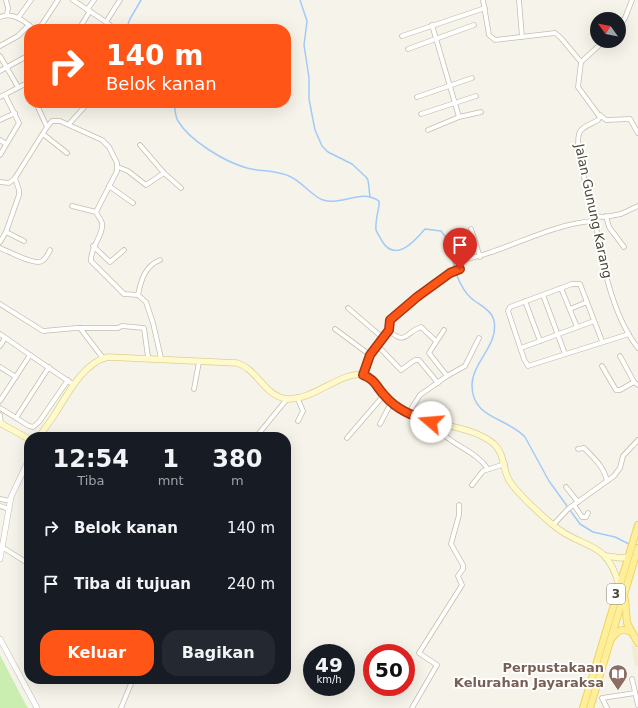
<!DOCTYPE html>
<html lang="id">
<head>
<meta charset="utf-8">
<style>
	:root { --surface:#171b24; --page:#242831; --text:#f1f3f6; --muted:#9ea1a6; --accent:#ff5618 }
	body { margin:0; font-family:"DejaVu Sans",sans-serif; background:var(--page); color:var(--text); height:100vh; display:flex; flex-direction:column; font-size:15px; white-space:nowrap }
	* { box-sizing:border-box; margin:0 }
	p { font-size:13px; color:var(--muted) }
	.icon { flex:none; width:22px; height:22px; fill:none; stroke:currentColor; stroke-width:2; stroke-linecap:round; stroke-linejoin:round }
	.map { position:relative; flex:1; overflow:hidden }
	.drawer { position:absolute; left:24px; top:432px; width:267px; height:252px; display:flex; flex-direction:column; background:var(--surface); border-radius:16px; box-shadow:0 4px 16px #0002 }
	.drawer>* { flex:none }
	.top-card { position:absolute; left:24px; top:24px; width:267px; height:84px; border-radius:16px; box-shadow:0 4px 16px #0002; background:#ff5618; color:#fff; overflow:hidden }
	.needle { width:26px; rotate:303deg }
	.fabs { position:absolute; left:590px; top:12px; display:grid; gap:8px }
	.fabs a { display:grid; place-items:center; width:36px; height:36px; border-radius:50%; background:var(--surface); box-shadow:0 4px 16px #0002; font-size:20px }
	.speed { position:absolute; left:303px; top:644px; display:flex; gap:8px; font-size:20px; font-weight:700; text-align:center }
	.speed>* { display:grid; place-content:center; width:52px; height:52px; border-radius:50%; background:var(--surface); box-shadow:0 4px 16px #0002; line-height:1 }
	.speed small { font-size:10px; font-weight:400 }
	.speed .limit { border:6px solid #d22; background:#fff; color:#111 }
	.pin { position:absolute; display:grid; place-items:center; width:34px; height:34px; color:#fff; margin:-41px -17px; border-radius:50% 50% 50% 0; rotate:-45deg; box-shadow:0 0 4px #0007 }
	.pin .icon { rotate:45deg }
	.me { position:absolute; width:44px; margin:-22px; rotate:288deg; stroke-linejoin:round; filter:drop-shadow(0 0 3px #0008) }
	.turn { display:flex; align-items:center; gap:14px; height:84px; padding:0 16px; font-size:18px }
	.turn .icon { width:52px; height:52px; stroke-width:2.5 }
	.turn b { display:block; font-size:28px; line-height:34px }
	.eta { display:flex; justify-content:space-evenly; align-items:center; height:68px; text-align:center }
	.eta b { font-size:24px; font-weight:800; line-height:28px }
	.primary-button { display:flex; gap:8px; margin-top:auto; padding:8px 16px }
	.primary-button a { flex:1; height:46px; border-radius:16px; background:var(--accent); color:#fff; font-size:16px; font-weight:800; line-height:46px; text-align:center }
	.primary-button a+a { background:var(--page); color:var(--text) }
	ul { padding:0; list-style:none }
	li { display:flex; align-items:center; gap:12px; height:56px; padding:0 16px }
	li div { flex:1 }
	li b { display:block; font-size:15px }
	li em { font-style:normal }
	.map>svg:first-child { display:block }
</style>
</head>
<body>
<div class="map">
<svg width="638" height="708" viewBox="0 0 638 708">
	<rect width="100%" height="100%" fill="#f6f4ea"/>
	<polygon fill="#f1ecd3" points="631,644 638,649 638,665 635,666"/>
	<polygon fill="#caeeb0" points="0,655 26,705 28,708 0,708"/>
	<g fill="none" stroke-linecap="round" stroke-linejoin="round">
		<g stroke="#a2caf8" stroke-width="1.5">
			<polyline points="300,0 307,21 304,45 309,78 309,99 315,130 322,146 328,152 352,164 366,177 368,180 370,197"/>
			<polyline points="126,29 130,19 141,0"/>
			<path d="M174,103C175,109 175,116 178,121C190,141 225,162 247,168C262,172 277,170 291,177C302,182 313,197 323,200C342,206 361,188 379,201V205C378,213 375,222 376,230C377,233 380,237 382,241C395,263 414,242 425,229L441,231L451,244"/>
			<path d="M452,254C453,268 460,288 471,298C479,305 492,310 494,321C499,344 473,362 472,384C471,419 507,417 525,437L549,481L580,524L593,532L615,537L629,544"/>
		</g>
		<g stroke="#c3beab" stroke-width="5.5">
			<g id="minor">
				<polyline points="6,0 8,8 7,15"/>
				<polyline points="73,0 106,22"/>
				<polyline points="483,0 489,35 495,40 555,33 561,38 581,62 604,41"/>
				<polyline points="519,0 522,37"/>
				<polyline points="87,10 94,0"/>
				<path d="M0,17C14,12 24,21 34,29"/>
				<polyline points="18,18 31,0"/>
				<polyline points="619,27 625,18 632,0"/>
				<polyline points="39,29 58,0"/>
				<polyline points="79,29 90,11"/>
				<polyline points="109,29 110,25 106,22 120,0"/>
				<polyline points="402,36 485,8"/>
				<polyline points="0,46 18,36 29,25"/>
				<polyline points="408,49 474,25"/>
				<polyline points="0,56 18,87"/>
				<path d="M581,62L578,87L600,117L598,120C592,124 580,127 579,134C574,156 590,193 594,215C601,257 611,314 638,348"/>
				<polyline points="0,71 29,55"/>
				<polyline points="0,97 29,82"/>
				<polyline points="417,97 472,78"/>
				<polyline points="421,114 476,96"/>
				<polyline points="600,115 606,120 630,119 638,133"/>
				<polyline points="459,117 481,112"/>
				<polyline points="0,120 15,113"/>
				<polyline points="69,124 88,103"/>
				<path d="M47,127L52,121H60L102,140L109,147L117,163V171L96,212C97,215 101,219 102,223C104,235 90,247 91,261L124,294L138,295L146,302L153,323L161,358"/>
				<polyline points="428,130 459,117 432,25"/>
				<polyline points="43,134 67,153"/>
				<polyline points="0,140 6,144"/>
				<polyline points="140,145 164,173 181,188"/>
				<polyline points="0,155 19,123 5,95"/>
				<polyline points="118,167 128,171 146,185 164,173"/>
				<polyline points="0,182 9,183 15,178 47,127 36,103"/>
				<polyline points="109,186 133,203"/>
				<polyline points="72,206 96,212"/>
				<polyline points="594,216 605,217 621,214 638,206"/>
				<polyline points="606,216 609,227 624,247"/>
				<polyline points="471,229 480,257"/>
				<polyline points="6,232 24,241"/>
				<polyline points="0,242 6,232 19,195 19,190 15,178"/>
				<polyline points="93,246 110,262 124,250"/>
				<path d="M0,248C8,251 35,266 42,261C46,259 48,254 50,250"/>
				<path d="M457,261C505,253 547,224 594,221"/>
				<polyline points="561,288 577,327"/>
				<path d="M138,295C141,280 145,266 160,260"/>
				<polyline points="543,295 565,354"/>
				<polyline points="525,301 540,341"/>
				<polyline points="0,304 43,331 76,328 118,328 122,326 144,328 148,357"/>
				<polyline points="348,308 383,338"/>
				<polyline points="570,309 587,302"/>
				<polyline points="80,328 103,358"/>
				<polyline points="335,329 370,355"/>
				<polyline points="444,330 429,353 447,376"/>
				<polyline points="0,334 30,355 0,401"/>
				<path d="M436,341L421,327C405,332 407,346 389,331V322C397,308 444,277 459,270L451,246L460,241"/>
				<polyline points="602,341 580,284 572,284 510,307 508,311 524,359 528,366 629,334"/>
				<polyline points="377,345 401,370 415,360 419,360 438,383"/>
				<polyline points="0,346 5,338"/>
				<polyline points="521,348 594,321"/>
				<polyline points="30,355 74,385"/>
				<polyline points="620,356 634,382 638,385"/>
				<polyline points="602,366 616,390 620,390 634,382"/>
				<polyline points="0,367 16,377"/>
				<polyline points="363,375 370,355 389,331"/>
				<polyline points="194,389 199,362"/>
				<polyline points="297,397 303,411 298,421"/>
				<polyline points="0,408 29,426 33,427 39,422 68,380"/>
				<polyline points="408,414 420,395 447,376 465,366 479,338"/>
				<polyline points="0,415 1,424"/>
				<polyline points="16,418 49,367"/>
				<path d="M435,423C446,445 474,448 488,469"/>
				<polyline points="380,424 391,403"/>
				<polyline points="256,437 287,399"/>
				<polyline points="347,438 384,395"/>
				<path d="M578,449L584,448C594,458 604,467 607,481"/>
				<polyline points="472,485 483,471 505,464"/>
				<polyline points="566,487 578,502"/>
				<polyline points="0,499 10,501"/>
				<polyline points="574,505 582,517 586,517 588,513"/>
				<polyline points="0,506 9,509"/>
				<polyline points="553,525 568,509 614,476 620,468 623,456 638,440"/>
				<polyline points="2,547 29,564"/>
				<polyline points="632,679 638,705"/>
				<polyline points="121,708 133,679"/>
				<polyline points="412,708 437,665 419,653 462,585 458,576 463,569 463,565 451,544 459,515 459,505"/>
				<polyline points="607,708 602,698 635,693"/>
			</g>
		</g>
		<g stroke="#c3beab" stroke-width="6">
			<g id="tertiary">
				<polyline points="0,559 11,497 29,459"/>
				<polyline points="0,639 37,708"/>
			</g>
		</g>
		<g stroke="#dad096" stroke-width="7">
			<g id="secondary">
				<polyline points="0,423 29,439"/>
				<path d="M39,437C44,429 50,422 55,414C67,395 84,362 108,357L237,363C258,369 264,397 288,399C314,400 343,370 364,375C376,379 378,389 385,396C390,403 399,409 406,413C433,427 470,424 494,444C505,454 502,468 509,480C518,495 539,513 553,525C584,551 606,538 619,585"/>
				<polyline points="606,556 621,558 628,557"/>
			</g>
		</g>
		<g stroke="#efd55f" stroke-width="8">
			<g id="primary">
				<polyline points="625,599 627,623 638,643"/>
				<path d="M612,638C617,631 623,627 631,632"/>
				<polyline points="583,708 638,525"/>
				<polyline points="590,708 638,548"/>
			</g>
		</g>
		<use href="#minor" stroke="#fff" stroke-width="4"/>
		<use href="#tertiary" stroke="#fff" stroke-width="5"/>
		<use href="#secondary" stroke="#fff9cb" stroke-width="5.5"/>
		<use href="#primary" stroke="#ffee9a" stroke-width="6"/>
	</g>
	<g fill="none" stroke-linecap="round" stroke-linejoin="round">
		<g stroke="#a63810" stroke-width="10">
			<path id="route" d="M431,422C413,416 397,410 385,396C377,388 375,379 363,375L370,355L389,330L390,320L417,297L450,273L460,269"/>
		</g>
		<use href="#route" stroke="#ff5618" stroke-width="7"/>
	</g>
	<defs>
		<g id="library-pin" transform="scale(1)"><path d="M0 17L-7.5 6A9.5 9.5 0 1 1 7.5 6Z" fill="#8d6e63" stroke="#fff"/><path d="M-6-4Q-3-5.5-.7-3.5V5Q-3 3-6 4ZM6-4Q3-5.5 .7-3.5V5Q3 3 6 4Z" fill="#fff"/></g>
	</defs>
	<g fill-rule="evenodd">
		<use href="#library-pin" x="618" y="674"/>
	</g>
	<g text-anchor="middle" stroke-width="3.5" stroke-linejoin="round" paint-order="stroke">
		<rect fill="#fff" stroke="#817e73" stroke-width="1" x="607" y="584" width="18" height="20" rx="3"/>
		<g font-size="12" font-weight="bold" fill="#4b4637">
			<text x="616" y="598">3</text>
		</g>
		<g font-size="13" fill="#4b4637" stroke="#fff">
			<text transform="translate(594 211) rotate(78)" y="5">Jalan Gunung Karang</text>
		</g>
		<g font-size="13" font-weight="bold" fill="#785e54" stroke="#fff" text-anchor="end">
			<text x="604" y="672">Perpustakaan<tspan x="604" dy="15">Kelurahan Jayaraksa</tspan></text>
		</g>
	</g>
</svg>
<div class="fabs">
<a><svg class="needle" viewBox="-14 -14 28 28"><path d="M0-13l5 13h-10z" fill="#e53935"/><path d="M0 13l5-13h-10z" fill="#9ea1a6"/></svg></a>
</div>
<div class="speed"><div>49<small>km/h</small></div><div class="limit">50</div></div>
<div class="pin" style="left:460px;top:269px;background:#d93025"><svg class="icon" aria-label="arrive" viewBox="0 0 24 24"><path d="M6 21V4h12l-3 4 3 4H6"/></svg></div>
<svg class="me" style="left:431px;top:422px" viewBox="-20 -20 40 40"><circle r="19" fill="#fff"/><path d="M0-13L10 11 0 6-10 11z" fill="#ff5618"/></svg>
<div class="top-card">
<div class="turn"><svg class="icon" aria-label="right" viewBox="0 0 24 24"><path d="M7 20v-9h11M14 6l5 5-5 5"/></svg><div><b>140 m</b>Belok kanan</div></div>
</div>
<section class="drawer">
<div class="eta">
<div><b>12:54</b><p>Tiba</p></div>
<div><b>1</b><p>mnt</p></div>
<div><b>380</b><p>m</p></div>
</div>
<ul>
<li><svg class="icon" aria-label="right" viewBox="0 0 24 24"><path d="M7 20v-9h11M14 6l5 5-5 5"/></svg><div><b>Belok kanan</b></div><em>140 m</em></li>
<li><svg class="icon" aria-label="arrive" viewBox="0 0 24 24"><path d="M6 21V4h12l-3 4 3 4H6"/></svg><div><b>Tiba di tujuan</b></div><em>240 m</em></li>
</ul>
<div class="primary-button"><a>Keluar</a><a>Bagikan</a></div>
</section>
</div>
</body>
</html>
